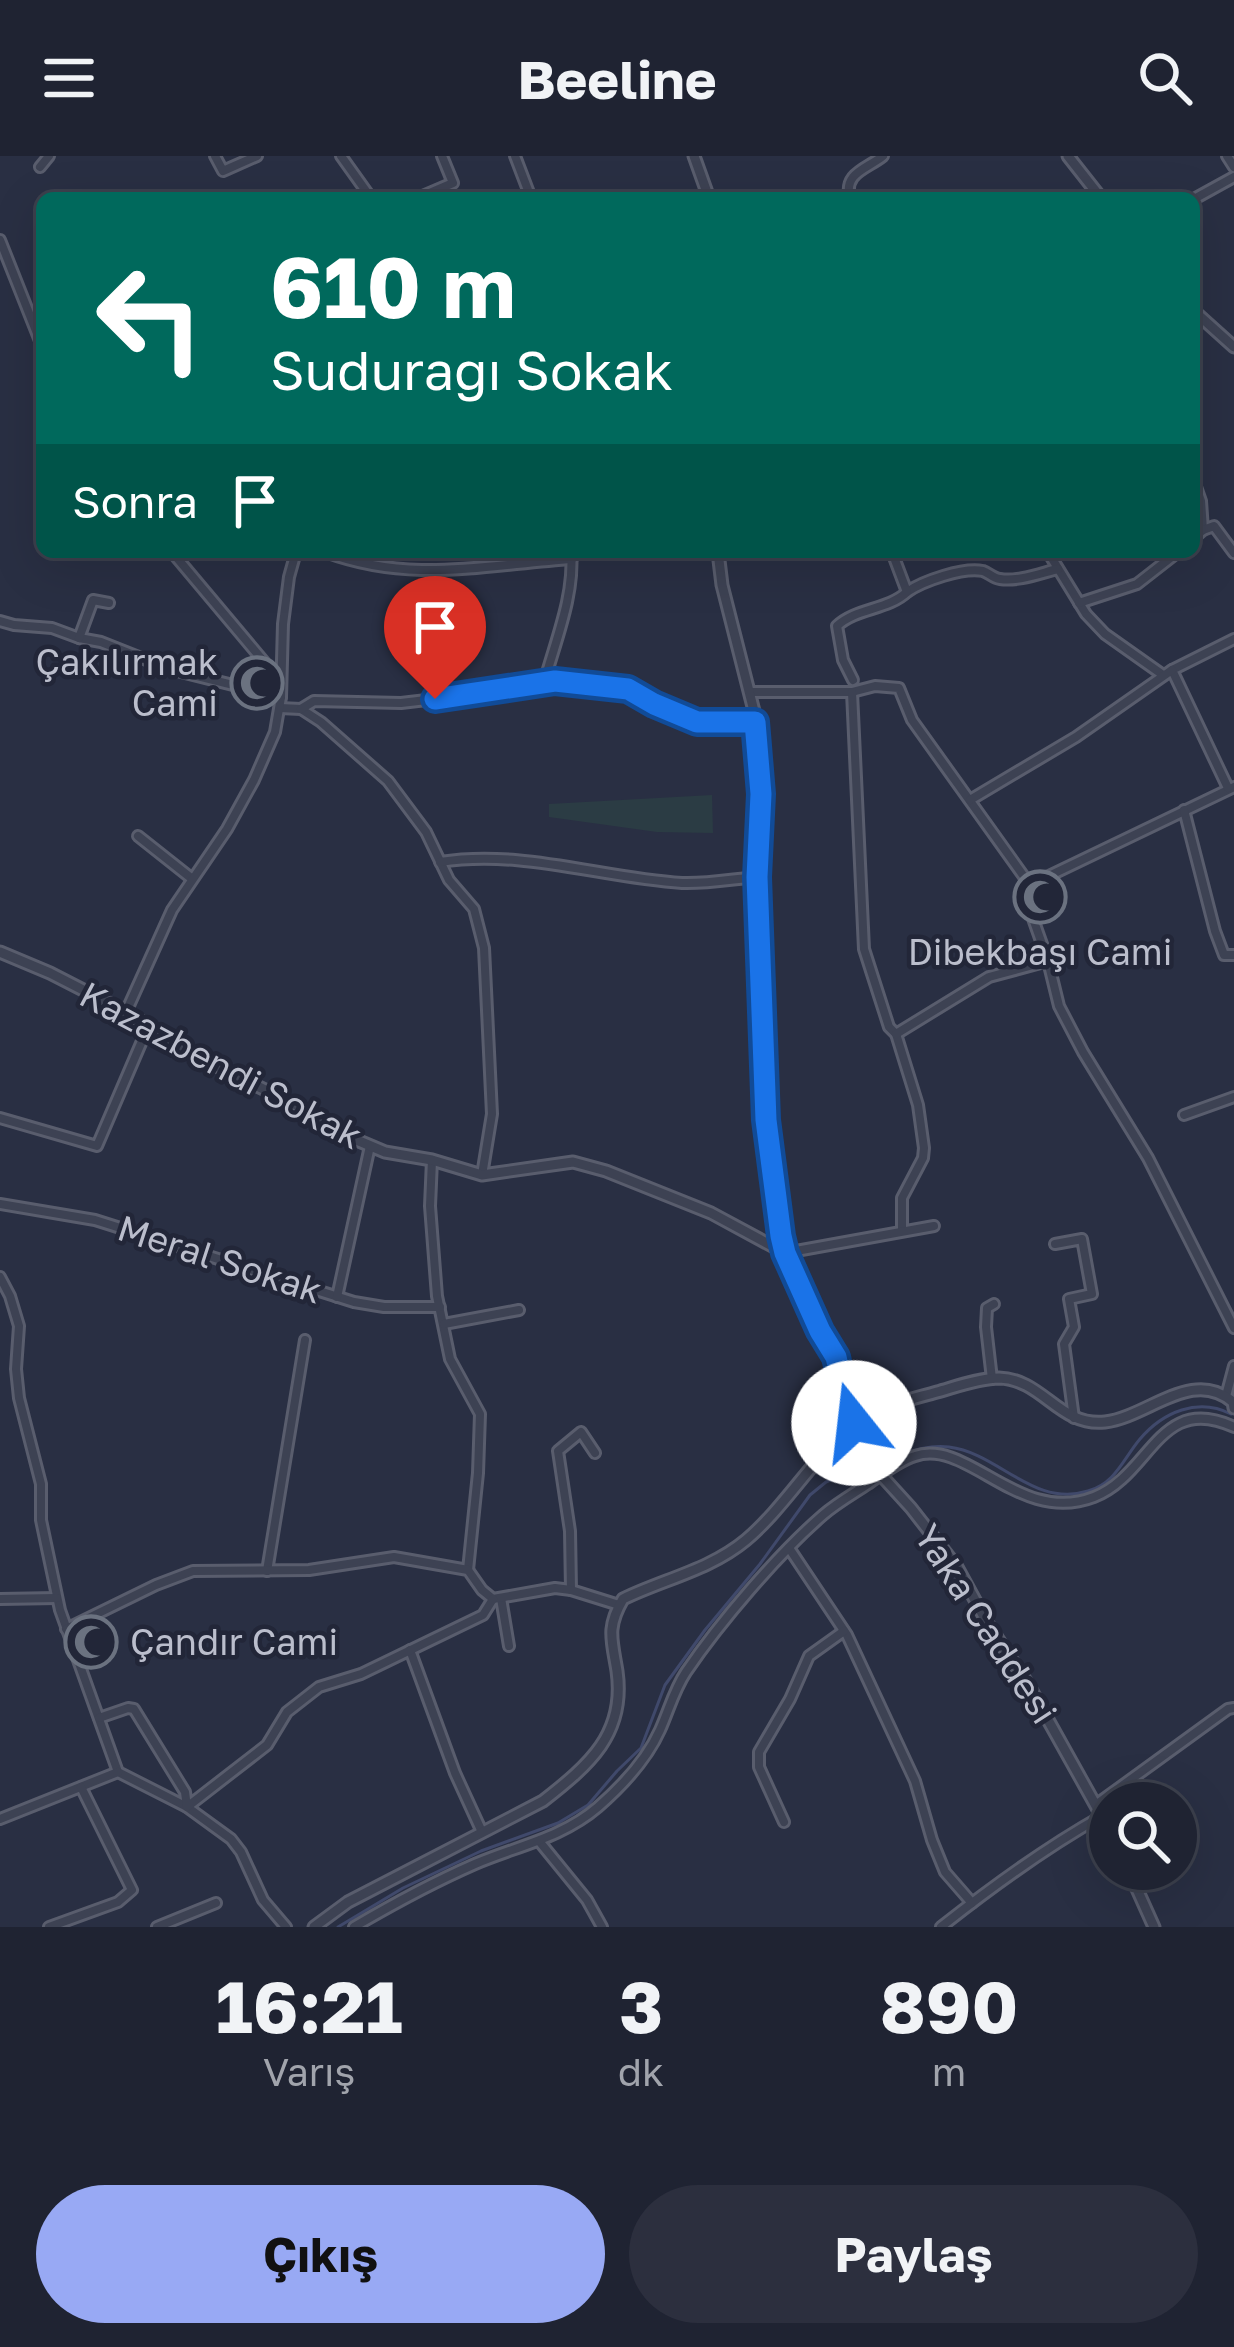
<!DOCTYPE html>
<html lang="tr">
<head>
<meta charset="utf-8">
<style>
	:root { --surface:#1f2332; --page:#2c2f3e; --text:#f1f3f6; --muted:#a1a4ac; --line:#3c404d; --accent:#98a9f4 }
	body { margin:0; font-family:"Golos Text",sans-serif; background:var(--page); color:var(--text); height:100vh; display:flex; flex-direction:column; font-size:45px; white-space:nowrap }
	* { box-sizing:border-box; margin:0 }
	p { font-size:39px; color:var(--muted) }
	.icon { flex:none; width:66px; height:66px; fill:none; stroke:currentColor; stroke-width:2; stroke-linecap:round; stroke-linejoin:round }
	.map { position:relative; height:1771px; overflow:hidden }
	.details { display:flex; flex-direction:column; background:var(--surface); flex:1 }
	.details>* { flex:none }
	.banner { position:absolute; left:36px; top:36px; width:1164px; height:366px; border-radius:18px; box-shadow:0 12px 48px #0002,0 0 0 3px var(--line); background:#00695c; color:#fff; overflow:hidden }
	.buttons { position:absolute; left:1089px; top:1626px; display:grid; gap:24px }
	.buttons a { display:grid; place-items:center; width:108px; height:108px; border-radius:50%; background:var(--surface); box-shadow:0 12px 48px #0002,0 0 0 3px var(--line); font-size:60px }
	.pin { position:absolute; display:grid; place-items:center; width:102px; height:102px; color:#fff; margin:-123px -51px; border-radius:50% 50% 50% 0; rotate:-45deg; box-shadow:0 0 12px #0007 }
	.pin .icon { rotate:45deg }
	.me { position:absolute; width:132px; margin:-66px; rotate:344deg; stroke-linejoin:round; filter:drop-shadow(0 0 9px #0008) }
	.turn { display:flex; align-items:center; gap:42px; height:252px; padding:0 36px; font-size:54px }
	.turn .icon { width:156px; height:156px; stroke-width:2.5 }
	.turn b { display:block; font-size:84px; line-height:102px }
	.then { display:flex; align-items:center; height:114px; padding:0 36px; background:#0003; gap:24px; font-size:45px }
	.eta { display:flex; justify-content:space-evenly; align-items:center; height:204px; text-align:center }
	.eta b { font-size:72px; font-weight:700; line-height:84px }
	.button { display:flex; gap:24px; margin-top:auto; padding:24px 36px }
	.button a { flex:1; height:138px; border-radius:72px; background:var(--accent); color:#111; font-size:48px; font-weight:700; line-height:138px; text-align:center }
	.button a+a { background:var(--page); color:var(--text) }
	header { display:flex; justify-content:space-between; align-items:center; height:156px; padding:0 36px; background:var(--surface); font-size:54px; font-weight:700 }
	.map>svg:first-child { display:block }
</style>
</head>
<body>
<header><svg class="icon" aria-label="menu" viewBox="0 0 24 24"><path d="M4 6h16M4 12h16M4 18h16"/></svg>Beeline<svg class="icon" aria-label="search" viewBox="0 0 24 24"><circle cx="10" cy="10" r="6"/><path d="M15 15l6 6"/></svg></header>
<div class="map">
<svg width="1234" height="1771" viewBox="0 0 1234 1771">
	<rect width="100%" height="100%" fill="#292f43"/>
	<polygon fill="#2b3c44" points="712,639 713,677 657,676 549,661 549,648"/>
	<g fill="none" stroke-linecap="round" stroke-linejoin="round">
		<g stroke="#40496b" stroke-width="3">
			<path d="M886,1304C907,1297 927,1288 949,1291C999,1297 1033,1352 1088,1335C1116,1327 1123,1303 1140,1283C1163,1256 1198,1241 1231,1258"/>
			<polyline points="338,1771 403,1732 481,1695 558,1667 588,1649 617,1615 641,1592 665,1529 705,1474 760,1408 810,1339 826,1326 864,1310"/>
		</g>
		<g stroke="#595d6d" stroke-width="14">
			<g id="minor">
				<polyline points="215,0 223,15 257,0"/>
				<polyline points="341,0 371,42"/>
				<polyline points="515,0 531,42"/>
				<polyline points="1227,0 1234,11"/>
				<polyline points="40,11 49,0"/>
				<polyline points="418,42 453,27 442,0"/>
				<path d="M850,42C843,17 867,13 883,0"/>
				<polyline points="1194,43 1234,21"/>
				<polyline points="0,84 42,190"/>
				<polyline points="1194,325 1201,345 1203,374 1194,382"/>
				<polyline points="1203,374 1214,370 1234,397"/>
				<polyline points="172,396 281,526"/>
				<path d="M325,396C411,428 484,409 572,403"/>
				<polyline points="1048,396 1086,458 1105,478 1163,519"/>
				<path d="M907,436C923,425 963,411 983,415C989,417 993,422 1000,423C1018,426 1041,417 1058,413"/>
				<polyline points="1079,447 1137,428 1178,396"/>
				<polyline points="0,465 14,469 52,472 79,482 101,486 169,513 281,541"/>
				<polyline points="79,482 93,444 109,447"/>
				<path d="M853,524L843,504L837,470C856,452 888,454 907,436L892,396"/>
				<path d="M544,527C555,486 575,439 571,396"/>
				<polyline points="750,536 852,536 875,530 899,532 912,564 1030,729 1234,631"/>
				<polyline points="852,536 864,793 889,871 896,878 918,949 924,992 923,1002 902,1042 902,1074"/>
				<polyline points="280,552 301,553 321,566 388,625 426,676 449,724 474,753 484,792 492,958 482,1019"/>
				<polyline points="301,553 314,545 401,547 503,535 555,525 628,533 654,548 697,566 755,567"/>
				<polyline points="1228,632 1172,514 1234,483"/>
				<polyline points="970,644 1076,581 1172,514"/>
				<polyline points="1184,654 1215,775 1224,799 1234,799"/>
				<polyline points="138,680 191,722"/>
				<path d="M440,706C522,693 601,722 682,727C707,728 733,723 757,721"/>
				<polyline points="1030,729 1025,740 1048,805 1059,850 1083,896 1148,1002 1234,1172"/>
				<polyline points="126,856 172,754 227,673 254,624 275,576 281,541 283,468 289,421 296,396"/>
				<polyline points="896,878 989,821 1048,805"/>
				<polyline points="1184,959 1234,941"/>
				<polyline points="0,962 97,990 148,871"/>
				<polyline points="432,1004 430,1050 437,1140 450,1203 480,1258 478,1317 468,1414"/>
				<polyline points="0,1048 95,1064 354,1146 384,1151 440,1151"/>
				<polyline points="1055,1088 1082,1083 1092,1138 1069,1143 1074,1171 1064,1188 1074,1262"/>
				<polyline points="785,1097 934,1070"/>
				<polyline points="0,1121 10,1140 19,1170 16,1213 19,1242 41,1328 41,1364 60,1454 118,1616 187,1651 231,1683 241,1696 263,1744 286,1771"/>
				<polyline points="337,1141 370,990"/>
				<polyline points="444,1168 519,1154"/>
				<polyline points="992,1223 986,1171 987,1152 994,1148"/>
				<polyline points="1226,1240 1234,1210"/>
				<polyline points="789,1392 847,1479 915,1625 932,1684 945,1716 972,1747"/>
				<polyline points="267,1415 305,1184"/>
				<polyline points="571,1434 570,1375 558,1295 581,1276 595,1297"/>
				<polyline points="501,1442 509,1490"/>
				<polyline points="0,1443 57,1442"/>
				<polyline points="66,1473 156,1429 193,1415 309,1414 394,1401 468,1414 482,1434 493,1443 555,1432 571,1434 619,1449"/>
				<polyline points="410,1494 455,1617 482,1676"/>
				<polyline points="99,1562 128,1552 134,1553 185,1636 187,1651 267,1589 287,1556 319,1531 361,1518 483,1459 493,1443"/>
				<polyline points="1097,1648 1228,1553 1234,1552"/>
				<polyline points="0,1663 118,1616"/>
				<polyline points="784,1666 759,1611 759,1596 790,1543 809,1500 844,1475"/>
				<polyline points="539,1685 587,1744 602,1771"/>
				<polyline points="49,1771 118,1746 132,1734 81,1631"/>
				<polyline points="157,1771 216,1747"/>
				<path d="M354,1771C393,1748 434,1726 475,1708C517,1690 562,1682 598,1651C622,1630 647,1603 660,1574C669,1554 674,1534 686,1516C720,1466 778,1398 823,1359C837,1347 853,1338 868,1328C882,1318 899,1305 915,1300C968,1282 1019,1370 1094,1341C1151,1319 1159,1236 1234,1271"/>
				<path d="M941,1771C993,1730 1045,1692 1102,1660"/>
			</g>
		</g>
		<g stroke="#595d6d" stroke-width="15">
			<g id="tertiary">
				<polyline points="694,0 709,42"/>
				<polyline points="1068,0 1101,42"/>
				<polyline points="1194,155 1234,191"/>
				<polyline points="718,396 722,429 754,555 761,637 757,717 766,964 785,1097 820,1175 836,1201 847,1249 881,1319 911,1352 957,1411 988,1468 1028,1528 1110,1675"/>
				<polyline points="0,796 50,817 126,856 208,906 296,949 359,985 385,996 432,1004 482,1019 573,1006 606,1015 711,1057 785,1097"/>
				<polyline points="1128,1713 1154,1771"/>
				<path d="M314,1771L348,1746L543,1645C589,1609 626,1578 617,1515C612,1484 606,1472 623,1443C664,1423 710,1414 746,1384C785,1351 812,1303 852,1269C874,1251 909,1244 937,1236C955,1231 980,1222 999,1222C1043,1223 1059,1271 1105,1266C1148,1261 1192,1211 1233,1246L1234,1252"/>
			</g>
		</g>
		<use href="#minor" stroke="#3d4253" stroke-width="8"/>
		<use href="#tertiary" stroke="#3d4253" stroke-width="9"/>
	</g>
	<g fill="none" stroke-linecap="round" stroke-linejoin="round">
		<g stroke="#114b97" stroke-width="30">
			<polyline id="route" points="435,543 555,525 628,533 654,548 697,566 755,566 761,638 757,721 766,964 781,1080 785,1097 820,1175 836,1201 847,1250 854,1267"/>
		</g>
		<use href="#route" stroke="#1a73e8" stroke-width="21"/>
	</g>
	<defs>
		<g id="mosque-ring" transform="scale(2.7)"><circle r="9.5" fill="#222638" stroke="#6b7280" stroke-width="1.5"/><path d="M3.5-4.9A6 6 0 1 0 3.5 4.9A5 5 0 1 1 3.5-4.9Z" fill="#6b7280"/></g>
	</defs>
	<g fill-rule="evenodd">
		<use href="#mosque-ring" x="257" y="527"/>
		<use href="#mosque-ring" x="1040" y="741"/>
		<use href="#mosque-ring" x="91" y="1486"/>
	</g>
	<g text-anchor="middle" stroke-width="9" stroke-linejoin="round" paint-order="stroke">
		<g font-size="36" fill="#bbbecc" stroke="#222638" text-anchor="end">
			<text x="218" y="519">Çakılırmak<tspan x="218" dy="41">Cami</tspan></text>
			<text x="1040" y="809" text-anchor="middle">Dibekbaşı Cami</text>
			<text x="130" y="1499" text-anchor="start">Çandır Cami</text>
		</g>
		<g font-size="36" fill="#bbbecc" stroke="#222638">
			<text transform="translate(221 909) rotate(28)" y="13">Kazazbendi Sokak</text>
			<text transform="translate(220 1103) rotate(18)" y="13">Meral Sokak</text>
			<text transform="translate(986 1468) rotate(57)" y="13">Yaka Caddesi</text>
		</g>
	</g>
</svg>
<div class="buttons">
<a><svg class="icon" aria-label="search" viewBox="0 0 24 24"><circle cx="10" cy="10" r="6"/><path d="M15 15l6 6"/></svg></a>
</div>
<div class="pin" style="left:435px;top:543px;background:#d93025"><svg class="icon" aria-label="arrive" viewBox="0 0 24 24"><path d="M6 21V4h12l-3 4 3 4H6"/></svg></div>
<svg class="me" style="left:854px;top:1267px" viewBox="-20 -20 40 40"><circle r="19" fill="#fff"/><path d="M0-13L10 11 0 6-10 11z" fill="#1a73e8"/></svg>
<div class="banner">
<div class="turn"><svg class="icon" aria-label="left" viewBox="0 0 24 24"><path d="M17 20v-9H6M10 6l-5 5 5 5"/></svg><div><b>610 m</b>Sudurağı Sokak</div></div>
<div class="then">Sonra<svg class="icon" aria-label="arrive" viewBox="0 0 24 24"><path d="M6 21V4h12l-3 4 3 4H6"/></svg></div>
</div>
</div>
<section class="details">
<div class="eta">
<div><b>16:21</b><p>Varış</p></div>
<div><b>3</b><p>dk</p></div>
<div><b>890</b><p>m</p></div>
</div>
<div class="button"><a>Çıkış</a><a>Paylaş</a></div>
</section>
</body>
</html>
